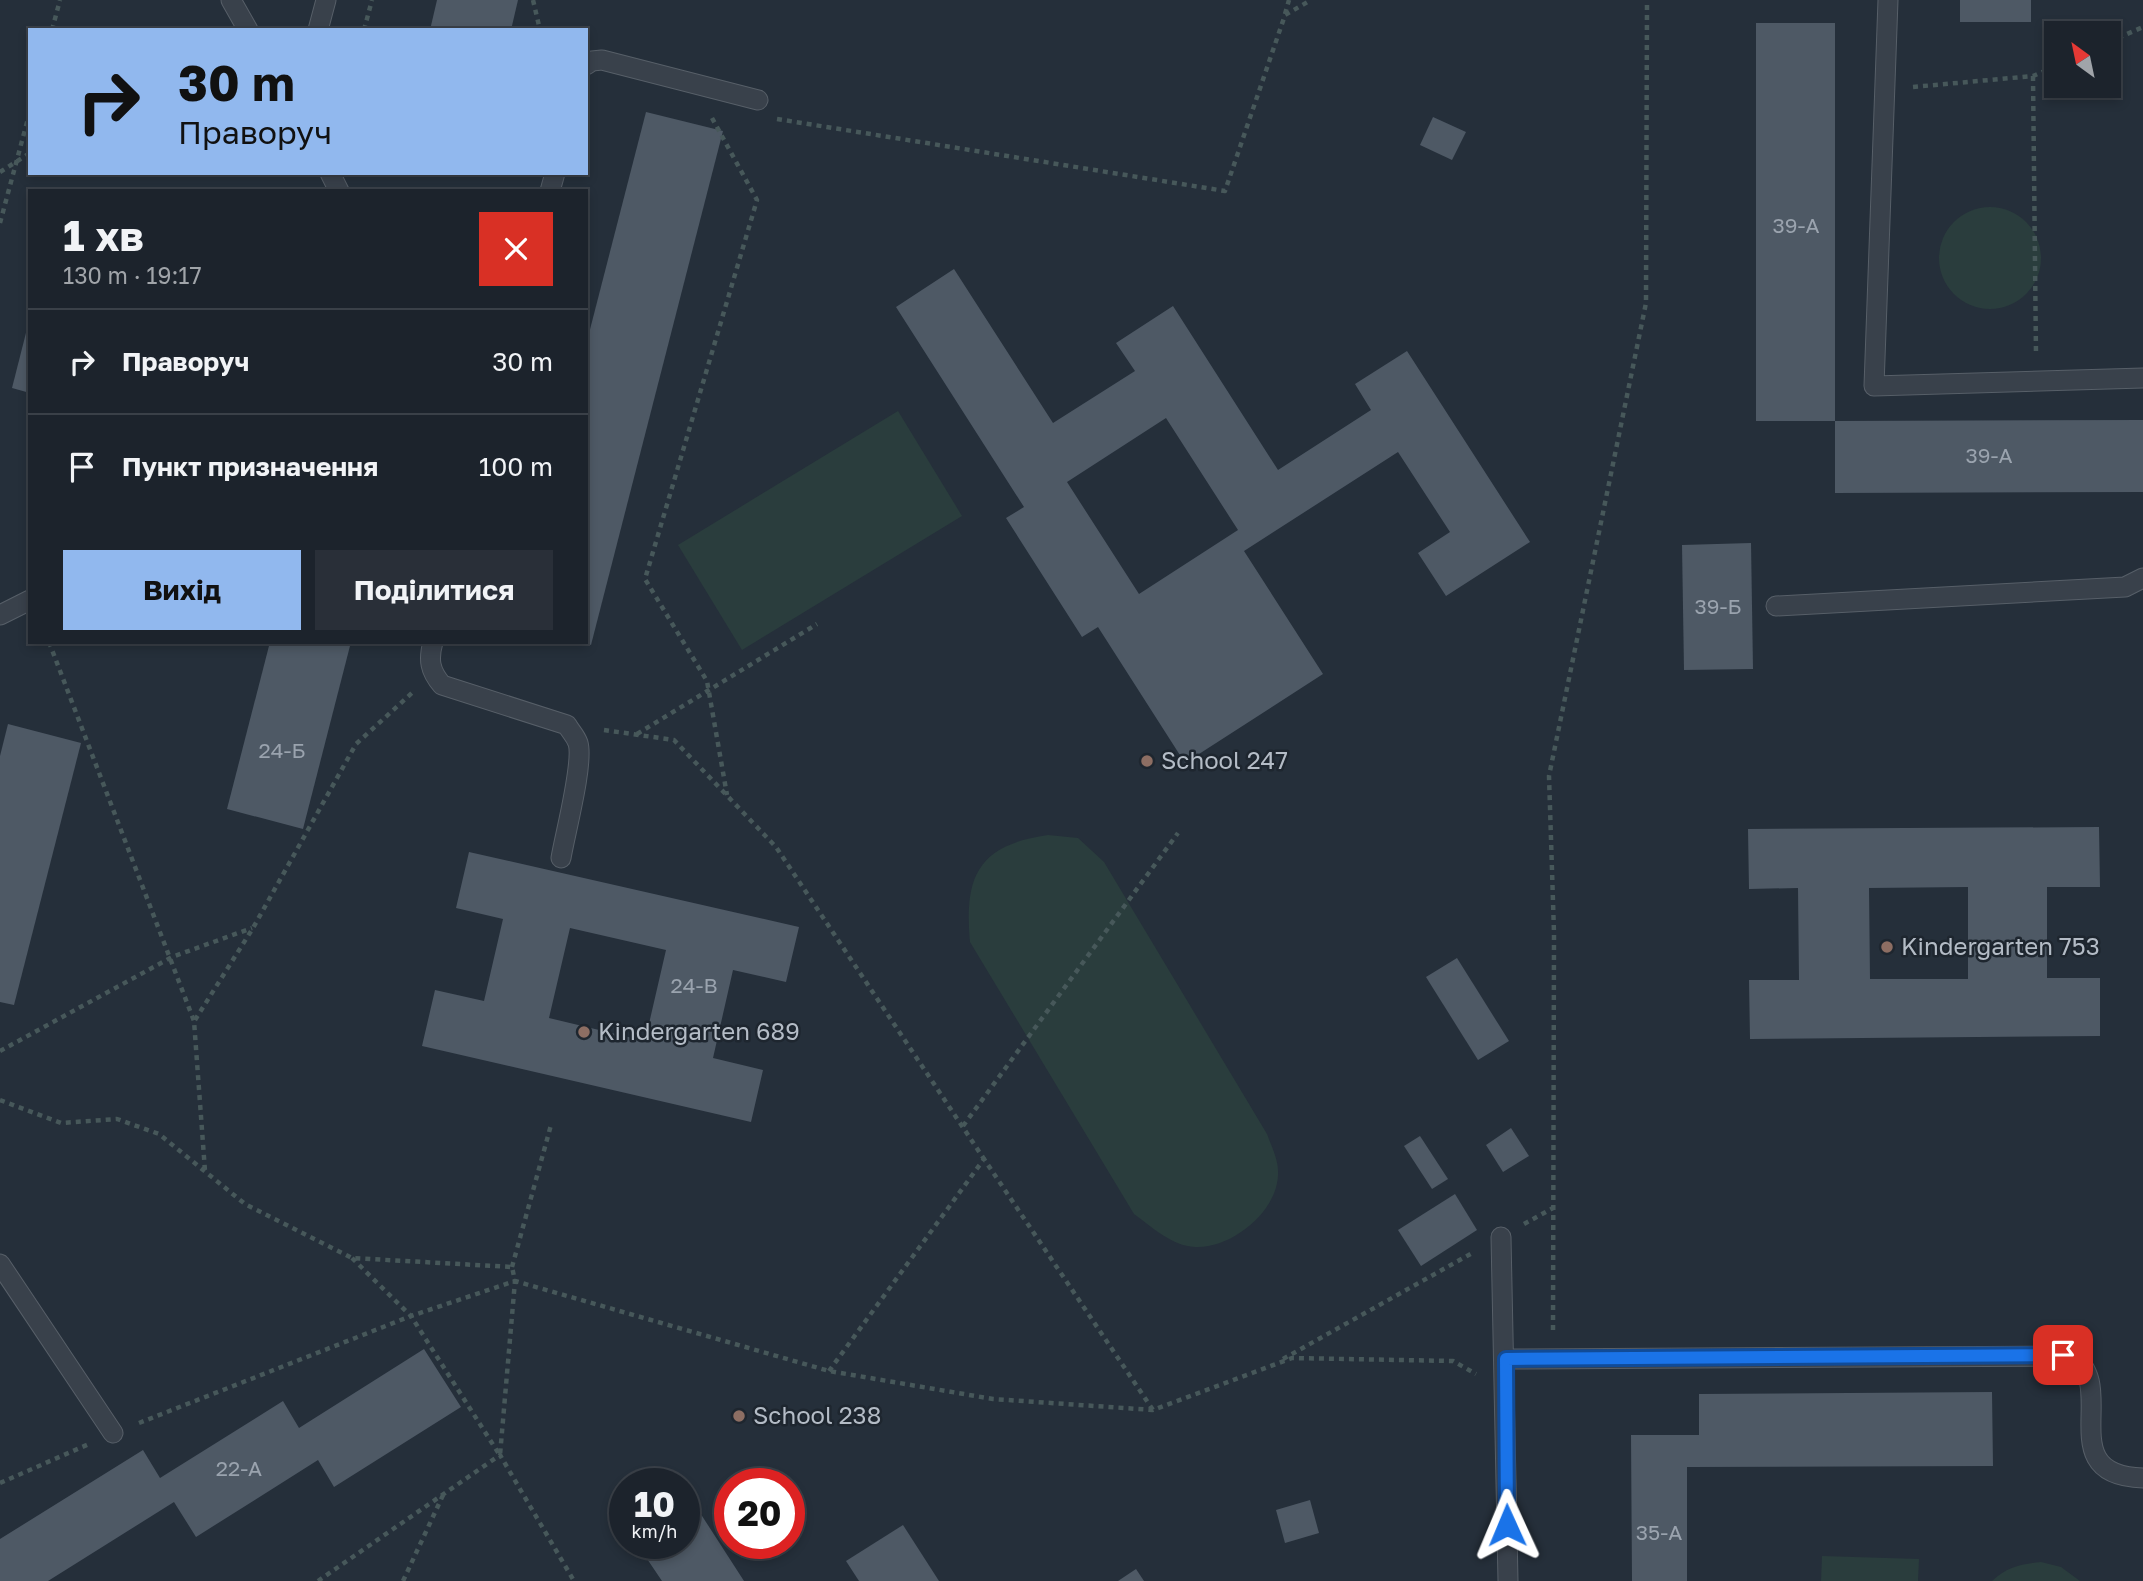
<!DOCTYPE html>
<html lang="uk">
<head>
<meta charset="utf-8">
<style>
	:root { --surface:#1c232c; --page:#292f38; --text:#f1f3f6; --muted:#a0a4a9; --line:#3a4048; --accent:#91b8ee }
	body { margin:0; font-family:"Golos Text",sans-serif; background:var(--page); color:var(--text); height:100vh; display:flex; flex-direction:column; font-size:26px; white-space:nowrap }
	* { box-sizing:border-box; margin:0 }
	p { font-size:23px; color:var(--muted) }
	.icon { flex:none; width:38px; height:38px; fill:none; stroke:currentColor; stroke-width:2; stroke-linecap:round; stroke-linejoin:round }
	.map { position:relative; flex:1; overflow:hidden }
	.panel { position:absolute; left:28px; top:189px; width:560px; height:455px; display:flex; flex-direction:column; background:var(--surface); border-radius:0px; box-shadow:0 4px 10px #0003,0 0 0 2px var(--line) }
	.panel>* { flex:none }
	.top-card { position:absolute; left:28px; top:28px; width:560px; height:147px; border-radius:0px; box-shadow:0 4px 10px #0003,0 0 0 2px var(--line); background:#91b8ee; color:#111; overflow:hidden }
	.needle { width:46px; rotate:327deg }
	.fabs { position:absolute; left:2044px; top:21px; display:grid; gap:14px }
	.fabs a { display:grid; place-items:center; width:77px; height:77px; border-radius:0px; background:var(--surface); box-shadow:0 4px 10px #0003,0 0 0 2px var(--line); font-size:35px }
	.speed { position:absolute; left:609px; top:1468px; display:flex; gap:14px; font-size:35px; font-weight:700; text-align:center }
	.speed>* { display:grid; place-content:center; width:91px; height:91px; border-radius:50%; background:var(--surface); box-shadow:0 4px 10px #0003,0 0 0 2px var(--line); line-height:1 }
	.speed small { font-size:18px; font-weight:400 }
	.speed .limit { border:10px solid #d22; background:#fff; color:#111 }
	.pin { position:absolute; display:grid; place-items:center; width:60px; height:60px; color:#fff; margin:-30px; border-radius:14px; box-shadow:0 4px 10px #0006 }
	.me { position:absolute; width:77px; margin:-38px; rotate:359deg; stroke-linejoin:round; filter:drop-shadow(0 0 5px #0008) }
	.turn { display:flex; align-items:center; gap:24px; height:147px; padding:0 35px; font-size:32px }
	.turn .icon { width:91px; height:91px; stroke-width:2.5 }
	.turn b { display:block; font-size:49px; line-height:60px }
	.round { display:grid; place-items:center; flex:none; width:74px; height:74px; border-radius:0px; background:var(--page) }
	.overview { display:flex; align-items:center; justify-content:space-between; height:119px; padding:0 35px }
	h1 { font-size:42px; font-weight:700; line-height:52px }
	.action { display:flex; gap:14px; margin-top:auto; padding:14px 35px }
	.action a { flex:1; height:80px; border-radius:0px; background:var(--accent); color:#111; font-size:28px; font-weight:700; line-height:80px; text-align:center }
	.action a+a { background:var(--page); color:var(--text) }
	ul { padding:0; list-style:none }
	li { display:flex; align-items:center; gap:21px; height:105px; padding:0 35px; border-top:2px solid var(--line) }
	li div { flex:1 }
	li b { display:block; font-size:26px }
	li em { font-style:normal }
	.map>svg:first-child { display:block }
</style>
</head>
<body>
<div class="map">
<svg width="2143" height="1581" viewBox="0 0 2143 1581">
	<rect width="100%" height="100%" fill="#252f3a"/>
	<g fill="#2a3d3d">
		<circle cx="1990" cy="258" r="51"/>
		<polygon points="898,411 962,516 742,650 678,545"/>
		<path d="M1048,835L1078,838L1104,862L1267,1134C1271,1145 1278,1159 1278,1171C1280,1210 1232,1249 1195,1247C1172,1246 1152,1227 1134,1214L970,942C964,876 978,845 1048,835Z"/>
		<polygon points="1822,1556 1919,1559 1918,1581 1821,1581"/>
		<path d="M2041,1562L2061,1567L2080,1581H1992C2007,1567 2021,1564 2041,1562Z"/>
	</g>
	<g fill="#4e5965" fill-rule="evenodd">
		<polygon points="437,0 518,0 511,30 430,30"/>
		<rect x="1960" y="0" width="71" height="22"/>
		<rect x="1756" y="23" width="79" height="398"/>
		<polygon points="646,112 723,131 591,645 586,643 586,345"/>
		<polygon points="1433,117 1466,132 1452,160 1420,145"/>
		<path d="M954,269L1053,423L1135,371L1116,343L1173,306L1278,470L1371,410L1355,384L1407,351L1530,542L1446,596L1418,553L1450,532L1398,452L1244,551L1323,674L1185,763L1098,627L1082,637L1006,518L1024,507L896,307ZM1166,418L1238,530L1139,594L1067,482Z"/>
		<polygon points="29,321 30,322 30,393 12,388"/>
		<polygon points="2143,420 2143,492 1835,493 1835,421"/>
		<polygon points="1751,543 1753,669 1684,670 1682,545"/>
		<polygon points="270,642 351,642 303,829 227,809"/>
		<polygon points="8,724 81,743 14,1005 0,1002 0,756"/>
		<path d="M2099,827L2100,887H2047V978H2100V1036L1750,1039L1749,980H1799L1798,888L1749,889L1748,829ZM1968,887V979H1870L1869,888Z"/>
		<path d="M469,852L799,927L786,982L733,970L713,1058L763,1070L751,1122L422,1046L435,990L484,1001L503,919L456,908ZM570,928L666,950L645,1041L549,1018Z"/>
		<polygon points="1457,958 1509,1041 1478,1060 1426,977"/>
		<polygon points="1511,1128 1529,1156 1503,1172 1486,1145"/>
		<polygon points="1420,1136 1448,1179 1432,1189 1404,1146"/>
		<polygon points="1455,1194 1477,1230 1421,1266 1398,1230"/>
		<polygon points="424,1349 461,1407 334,1487 318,1460 196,1537 174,1502 48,1581 0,1581 0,1539 143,1450 160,1478 283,1401 299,1428"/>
		<polygon points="1992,1392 1993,1466 1687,1467 1687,1581 1632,1581 1631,1435 1699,1435 1699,1394"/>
		<polygon points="684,1488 744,1581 662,1581 637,1544 684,1544"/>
		<polygon points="1310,1500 1319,1533 1285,1543 1276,1510"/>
		<polygon points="903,1525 939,1581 859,1581 846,1561"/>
		<polygon points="1136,1569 1144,1581 1118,1581"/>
	</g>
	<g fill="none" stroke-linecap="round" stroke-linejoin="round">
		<g stroke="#575f68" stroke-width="21">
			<g id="service">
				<polyline points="231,0 248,30"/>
				<polyline points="1888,0 1874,386 2143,378"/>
				<polyline points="318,30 326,0"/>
				<polyline points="586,65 592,61 602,60 758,100"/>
				<polyline points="330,173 339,191"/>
				<polyline points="550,191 555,173"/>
				<polyline points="1776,606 2125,587 2143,578"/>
				<polyline points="0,615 30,600"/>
				<path d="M433,642C428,660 430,671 442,685L567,725C570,731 575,735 578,743C584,763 565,834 561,858"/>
				<polyline points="1501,1237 1508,1581"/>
				<polyline points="0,1264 113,1433"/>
				<path d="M1506,1359L2071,1356C2121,1384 2050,1476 2143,1478"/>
			</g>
		</g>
		<g stroke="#47585a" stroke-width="4.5" stroke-dasharray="5 5" stroke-linecap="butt">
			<polyline points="533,0 540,30"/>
			<polyline points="1285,14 1289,0"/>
			<polyline points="52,30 60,0"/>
			<polyline points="364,30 372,0"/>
			<polyline points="2109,42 2143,27"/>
			<polyline points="2033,76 2036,355"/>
			<polyline points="1913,87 2033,76 2056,66"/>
			<polyline points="712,118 757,200 645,579 707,681 727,795"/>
			<polyline points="777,119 1225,191 1285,15 1311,0"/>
			<polyline points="0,172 30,153"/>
			<polyline points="0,223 30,111"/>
			<polyline points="49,642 194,1021 205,1171"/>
			<polyline points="604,730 674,740 776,847 984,1159"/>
			<polyline points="637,734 817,624"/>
			<polyline points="195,1020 253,928 356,744 413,692"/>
			<polyline points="0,1051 172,957 252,928"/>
			<polyline points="0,1100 61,1123 117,1119 159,1134 245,1204 352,1258 512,1267 515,1281 829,1371 993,1399 1153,1410 1292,1358 1453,1361 1476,1374"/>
			<polyline points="963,1126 1178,833"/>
			<polyline points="1524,1224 1553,1208"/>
			<polyline points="352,1258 411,1316 499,1454"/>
			<polyline points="512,1267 551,1125"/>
			<polyline points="1553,1330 1554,933 1549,776 1646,303 1647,0"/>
			<polyline points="1283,1359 1474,1252"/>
			<polyline points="829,1371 984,1159 1153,1410"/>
			<polyline points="139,1423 411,1316 515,1281 500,1455"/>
			<polyline points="0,1483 89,1444"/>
			<polyline points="318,1581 500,1455 574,1581"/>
			<polyline points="403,1581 444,1493"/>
		</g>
		<use href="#service" stroke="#39414b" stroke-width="19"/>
	</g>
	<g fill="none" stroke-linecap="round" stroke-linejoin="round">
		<g stroke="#114b97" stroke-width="18">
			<polyline id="route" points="1507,1525 1506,1359 2063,1355"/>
		</g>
		<use href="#route" stroke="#1a73e8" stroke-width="12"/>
	</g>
	<g fill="#8d6e63" stroke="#1e262f" stroke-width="2.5">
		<circle cx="1147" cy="761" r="7"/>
		<circle cx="1887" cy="947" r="7"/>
		<circle cx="584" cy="1032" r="7"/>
		<circle cx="739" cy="1416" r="7"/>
	</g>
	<g text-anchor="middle" stroke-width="5" stroke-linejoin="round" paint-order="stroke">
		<g font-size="21" fill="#9aa3ae">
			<text x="1796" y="233">39-А</text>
			<text x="1989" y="463">39-А</text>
			<text x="1718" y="614">39-Б</text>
			<text x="282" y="758">24-Б</text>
			<text x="694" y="993">24-В</text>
			<text x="239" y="1476">22-А</text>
			<text x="1659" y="1540">35-А</text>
		</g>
		<g font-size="24" fill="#b4bcc6" stroke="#1e262f" text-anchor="start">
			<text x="1161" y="769">School 247</text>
			<text x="1901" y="955">Kindergarten 753</text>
			<text x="598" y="1040">Kindergarten 689</text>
			<text x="753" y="1424">School 238</text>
		</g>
	</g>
</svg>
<div class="fabs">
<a><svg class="needle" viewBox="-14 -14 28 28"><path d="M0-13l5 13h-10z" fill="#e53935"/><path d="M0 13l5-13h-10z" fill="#a0a4a9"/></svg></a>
</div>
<div class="speed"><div>10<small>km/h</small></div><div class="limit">20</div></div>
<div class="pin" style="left:2063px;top:1355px;background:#d93025"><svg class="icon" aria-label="arrive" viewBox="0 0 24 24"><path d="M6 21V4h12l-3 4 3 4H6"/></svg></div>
<svg class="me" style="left:1507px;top:1525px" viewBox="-20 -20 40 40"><path d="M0-17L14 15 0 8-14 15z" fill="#1a73e8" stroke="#fff" stroke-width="4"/></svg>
<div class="top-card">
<div class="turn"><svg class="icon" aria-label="right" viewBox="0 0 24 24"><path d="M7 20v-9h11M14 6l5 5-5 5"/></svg><div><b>30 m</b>Праворуч</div></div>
</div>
<section class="panel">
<div class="overview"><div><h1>1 хв</h1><p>130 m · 19:17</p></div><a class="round" style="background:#d93025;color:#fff"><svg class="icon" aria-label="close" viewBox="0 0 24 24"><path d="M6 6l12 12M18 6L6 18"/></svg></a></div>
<ul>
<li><svg class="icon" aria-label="right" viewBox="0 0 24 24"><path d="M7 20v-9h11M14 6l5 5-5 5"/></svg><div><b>Праворуч</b></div><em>30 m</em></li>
<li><svg class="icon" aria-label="arrive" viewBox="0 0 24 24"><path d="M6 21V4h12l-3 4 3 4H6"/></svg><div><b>Пункт призначення</b></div><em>100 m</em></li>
</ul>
<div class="action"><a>Вихід</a><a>Поділитися</a></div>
</section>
</div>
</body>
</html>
